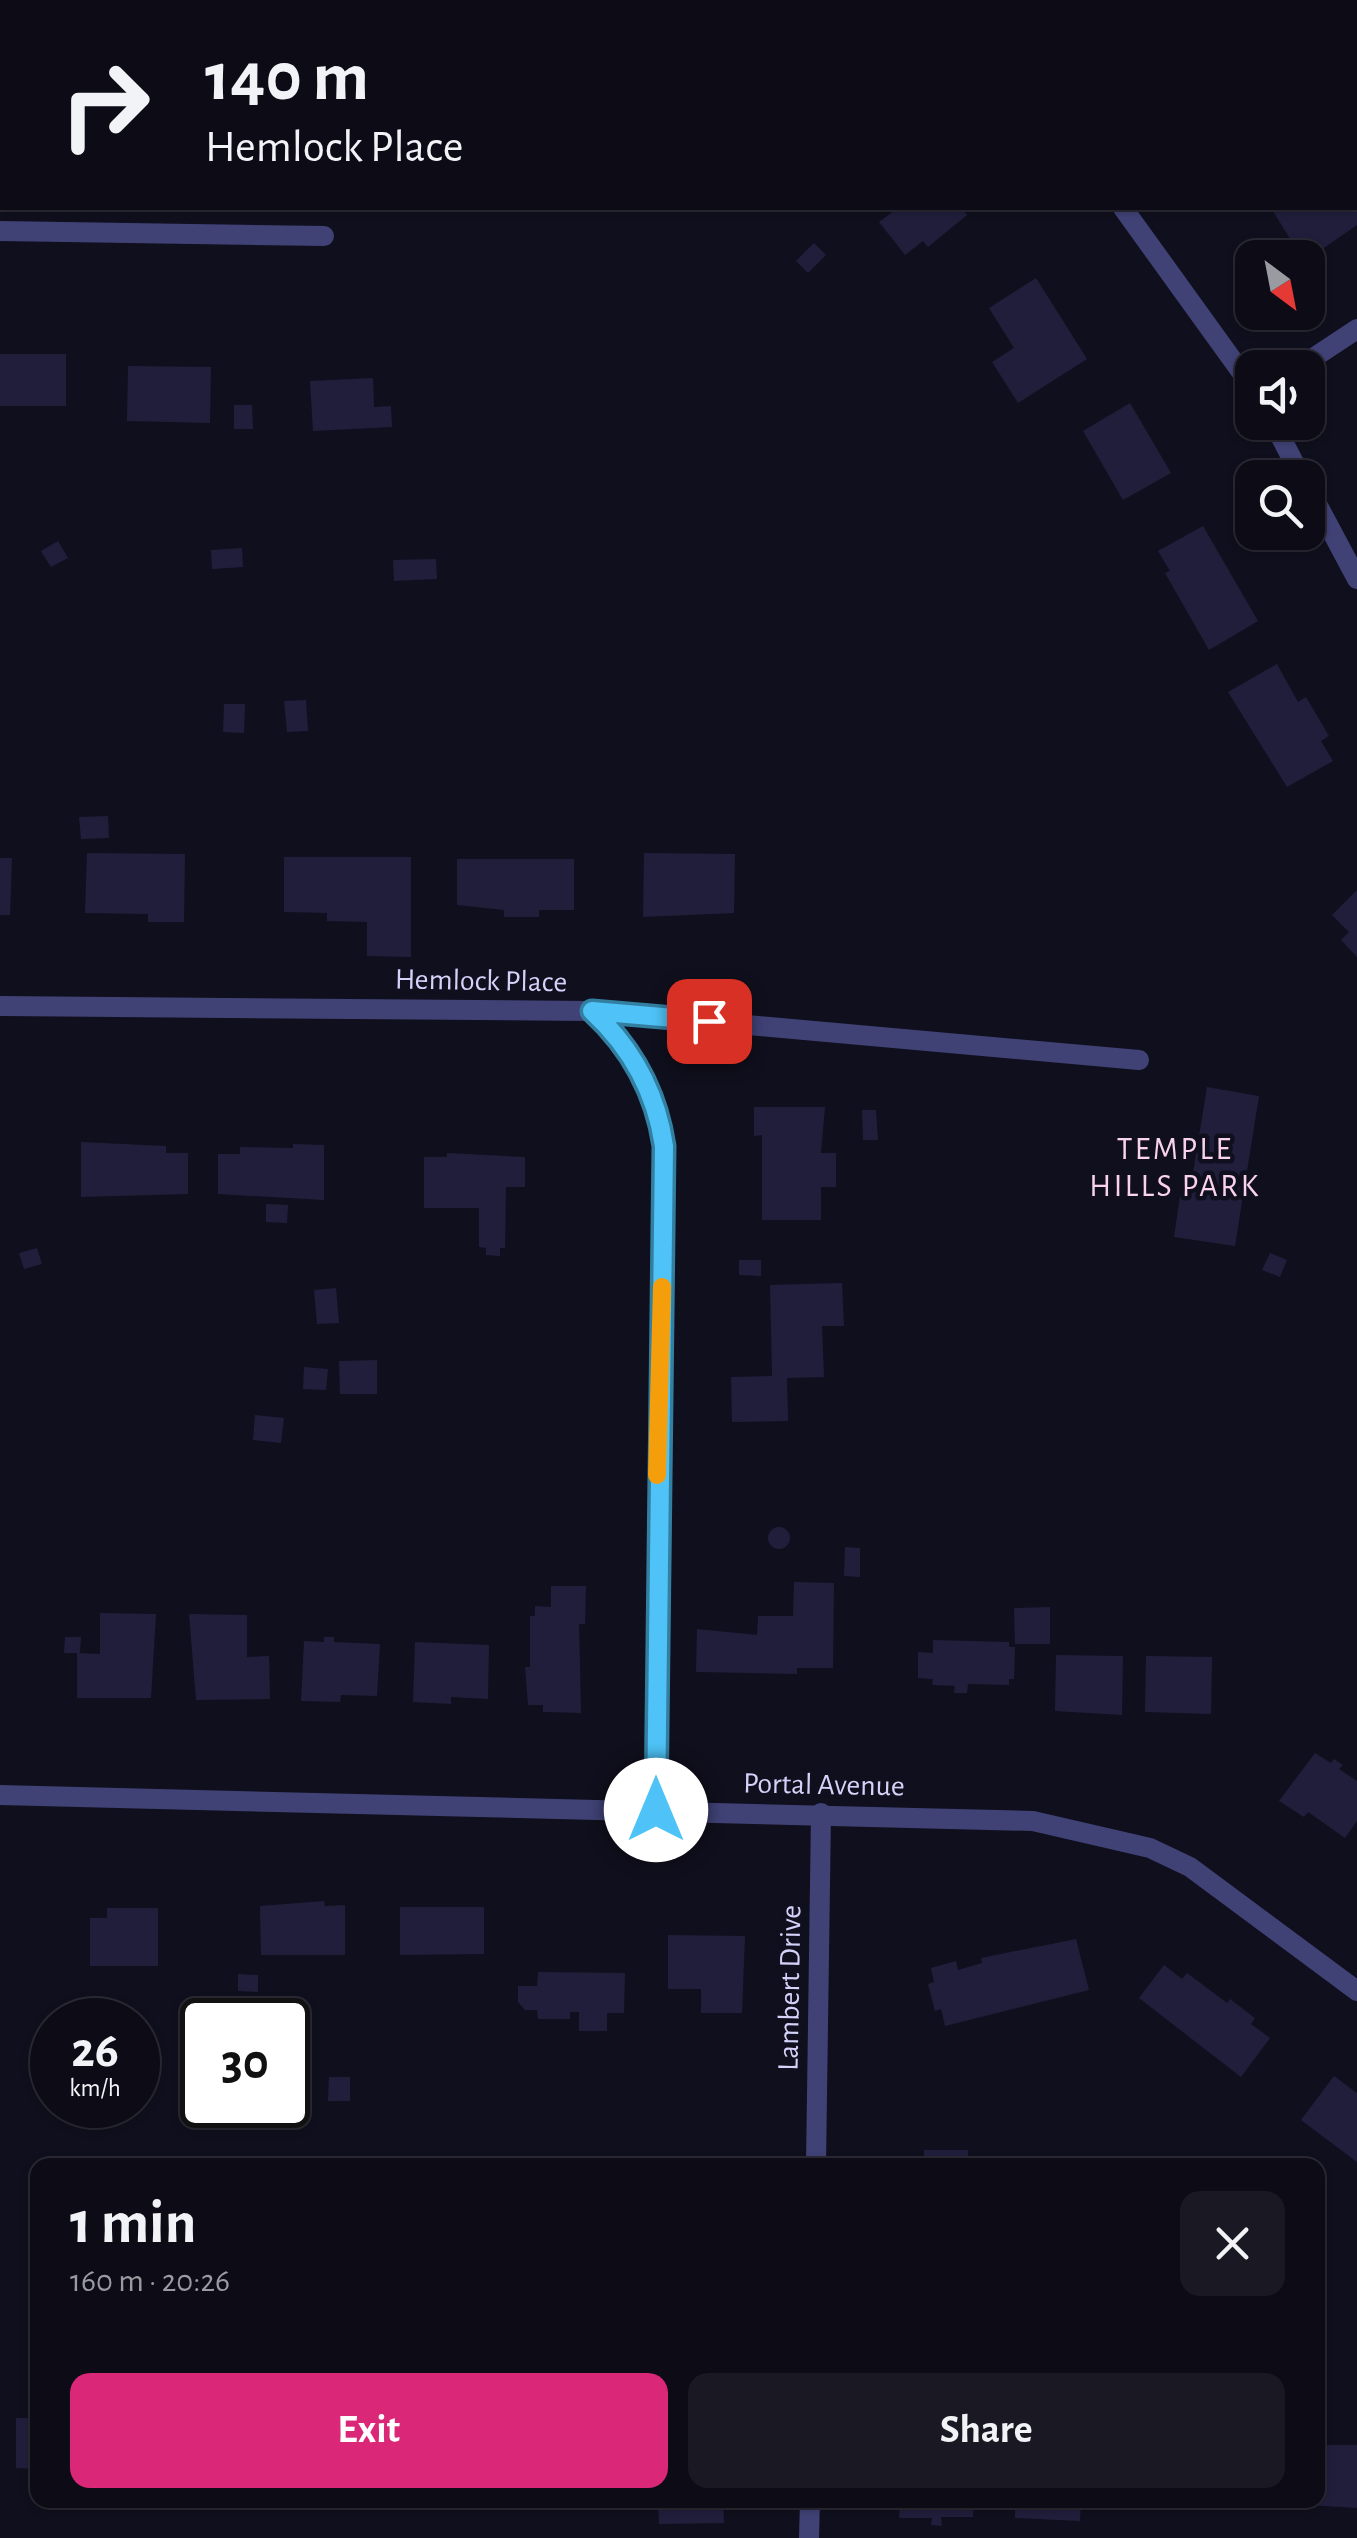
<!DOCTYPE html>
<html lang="en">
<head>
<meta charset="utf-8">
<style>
	:root { --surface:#0c0b16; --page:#1a1923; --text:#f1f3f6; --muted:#9a9ba1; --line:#2c2b35; --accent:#db2777 }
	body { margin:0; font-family:"Alegreya Sans",sans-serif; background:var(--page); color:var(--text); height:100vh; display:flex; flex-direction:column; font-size:38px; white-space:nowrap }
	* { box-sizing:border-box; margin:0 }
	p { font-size:32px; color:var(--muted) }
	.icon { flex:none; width:55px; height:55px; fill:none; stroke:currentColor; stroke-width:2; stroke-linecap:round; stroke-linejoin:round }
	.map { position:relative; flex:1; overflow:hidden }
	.drawer { position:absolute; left:30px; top:2158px; width:1295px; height:350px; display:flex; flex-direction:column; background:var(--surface); border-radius:20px; box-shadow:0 2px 8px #0004,0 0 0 2px var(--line) }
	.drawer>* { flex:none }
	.hud { position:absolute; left:0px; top:0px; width:1358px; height:210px; box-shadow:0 2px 8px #0004,0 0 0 2px var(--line); background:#0c0b16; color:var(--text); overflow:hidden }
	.needle { width:65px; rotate:148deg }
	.fabs { position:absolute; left:1235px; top:240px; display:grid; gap:20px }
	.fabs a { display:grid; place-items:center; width:90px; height:90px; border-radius:20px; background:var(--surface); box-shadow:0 2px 8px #0004,0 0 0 2px var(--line); font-size:50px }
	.speed { position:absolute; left:30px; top:1998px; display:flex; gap:20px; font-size:50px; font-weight:700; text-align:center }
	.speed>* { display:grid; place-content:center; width:130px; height:130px; border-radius:50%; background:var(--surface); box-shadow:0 2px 8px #0004,0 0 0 2px var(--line); line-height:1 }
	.speed small { font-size:25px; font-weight:400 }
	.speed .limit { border:5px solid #111; border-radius:15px; background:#fff; color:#111 }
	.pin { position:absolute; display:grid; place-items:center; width:85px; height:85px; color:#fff; margin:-42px; border-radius:20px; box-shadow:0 5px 15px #0006 }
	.me { position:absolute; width:110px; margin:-55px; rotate:0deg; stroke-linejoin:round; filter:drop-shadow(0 0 8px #0008) }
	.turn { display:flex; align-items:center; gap:35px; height:210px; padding:0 40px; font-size:45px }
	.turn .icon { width:130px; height:130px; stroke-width:2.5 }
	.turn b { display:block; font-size:70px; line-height:85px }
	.round { display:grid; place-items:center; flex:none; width:105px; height:105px; border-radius:20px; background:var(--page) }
	.summary { display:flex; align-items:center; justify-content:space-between; height:170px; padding:0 40px }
	h1 { font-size:60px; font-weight:600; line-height:75px }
	.primary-button { display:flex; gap:20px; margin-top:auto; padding:20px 40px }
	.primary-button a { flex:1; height:115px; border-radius:20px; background:var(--accent); color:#fff; font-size:40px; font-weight:600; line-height:115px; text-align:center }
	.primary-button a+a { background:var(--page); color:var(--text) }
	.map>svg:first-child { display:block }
</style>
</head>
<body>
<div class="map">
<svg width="1357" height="2538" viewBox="0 0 1357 2538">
	<rect width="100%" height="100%" fill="#100f1d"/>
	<g fill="#211e3c">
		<polygon points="898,208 961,208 967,215 928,247 923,241 905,255 879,222"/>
		<polygon points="1271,208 1357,208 1357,225 1308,259 1302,258"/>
		<polygon points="814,243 826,255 808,273 796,261"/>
		<polygon points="1036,278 1087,359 1018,403 992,362 1014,348 989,308"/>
		<rect x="0" y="354" width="66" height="52"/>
		<polygon points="128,366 211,367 210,423 127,421"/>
		<polygon points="373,378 374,407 391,406 392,427 313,431 310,381"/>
		<polygon points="1130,403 1171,473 1123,500 1083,431"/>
		<polygon points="234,405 252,405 253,429 234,429"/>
		<polygon points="1203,526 1258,621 1209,650 1165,573 1170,571 1158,551"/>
		<polygon points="58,541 68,558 51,567 41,551"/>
		<polygon points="242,548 243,567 212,569 211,550"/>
		<polygon points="436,559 437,579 394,581 393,560"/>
		<polygon points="1277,664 1298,702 1306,697 1329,736 1321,741 1333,761 1287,787 1228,692"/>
		<polygon points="306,700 308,731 287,732 284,701"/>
		<polygon points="224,704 245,704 244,733 223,732"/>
		<polygon points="108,816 109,838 81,839 79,817"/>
		<polygon points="87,853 185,854 184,922 148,922 148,914 85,913"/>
		<polygon points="644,853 735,854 734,913 643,917"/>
		<polygon points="284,857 411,857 411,957 367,956 367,922 327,921 327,913 284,912"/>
		<polygon points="0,858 12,858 10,915 0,915"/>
		<polygon points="457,859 574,859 574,910 539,910 539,917 504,917 504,910 457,905"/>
		<polygon points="1357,890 1357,957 1341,940 1349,932 1332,915"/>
		<polygon points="1207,1087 1259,1096 1235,1246 1174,1237 1180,1196 1189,1197"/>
		<polygon points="754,1107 825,1107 821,1153 836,1153 836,1187 821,1187 821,1220 762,1220 762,1135 754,1136"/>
		<polygon points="862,1110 876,1110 878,1140 863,1140"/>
		<polygon points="81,1142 166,1146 166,1153 188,1153 188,1194 81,1197"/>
		<polygon points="293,1144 324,1145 324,1200 218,1194 218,1154 240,1154 240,1147 293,1148"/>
		<polygon points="447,1153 525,1157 525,1187 506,1187 505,1248 500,1248 500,1256 486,1255 486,1248 479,1247 479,1208 424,1208 424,1157 447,1157"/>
		<polygon points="266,1204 288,1205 287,1223 266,1222"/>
		<polygon points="37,1248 42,1264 24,1269 19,1253"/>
		<polygon points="1270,1253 1287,1260 1280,1277 1262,1270"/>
		<polygon points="739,1260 761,1260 761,1276 739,1275"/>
		<polygon points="842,1283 844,1326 822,1326 824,1377 787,1378 788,1421 732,1422 731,1377 772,1376 770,1285"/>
		<polygon points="336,1288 339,1323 317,1324 314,1290"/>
		<polygon points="377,1360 377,1394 340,1394 339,1361"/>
		<polygon points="304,1367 328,1369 326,1390 303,1389"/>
		<polygon points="255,1415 284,1418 281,1443 253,1440"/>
		<circle cx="779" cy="1538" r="11"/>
		<polygon points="845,1547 860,1548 860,1577 844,1576"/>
		<polygon points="794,1582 834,1583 833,1668 797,1668 797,1674 696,1672 697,1629 757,1635 758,1616 793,1616"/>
		<polygon points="551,1586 586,1586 585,1624 579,1624 581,1713 543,1712 543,1705 528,1705 525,1667 530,1667 530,1616 535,1616 535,1606 551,1607"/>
		<polygon points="1050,1607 1050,1644 1015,1644 1014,1608"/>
		<polygon points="100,1613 156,1614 151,1698 77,1698 77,1653 100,1654"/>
		<polygon points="189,1614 247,1615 247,1657 269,1656 270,1699 196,1700"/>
		<polygon points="65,1637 81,1637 80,1653 64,1653"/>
		<polygon points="324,1637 334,1637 334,1642 380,1644 377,1696 341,1695 340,1702 301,1701 304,1641 324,1642"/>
		<polygon points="933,1640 1009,1642 1009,1647 1015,1647 1014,1679 1009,1679 1009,1685 968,1684 967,1693 954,1693 955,1686 932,1685 933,1679 918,1678 918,1652 933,1653"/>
		<polygon points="415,1642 489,1645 488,1699 451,1697 451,1704 413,1702"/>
		<polygon points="1056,1655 1123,1656 1122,1715 1055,1711"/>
		<polygon points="1146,1656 1212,1657 1211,1714 1145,1712"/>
		<polygon points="1315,1753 1331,1763 1334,1759 1343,1765 1339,1769 1357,1781 1357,1821 1345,1838 1308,1812 1304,1817 1279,1801"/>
		<polygon points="324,1901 325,1906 345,1905 345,1955 261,1955 260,1906"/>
		<polygon points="400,1907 484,1907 484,1954 400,1955"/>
		<polygon points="107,1908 158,1908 158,1966 90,1966 90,1918 107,1918"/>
		<polygon points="668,1935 745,1936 742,2013 701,2013 701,1989 668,1989"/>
		<polygon points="1076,1939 1089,1990 945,2026 941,2009 935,2011 928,1984 934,1982 931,1968 956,1961 958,1970 982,1963 981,1958"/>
		<polygon points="1164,1965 1182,1979 1187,1973 1227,2003 1230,1999 1255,2018 1251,2024 1270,2038 1241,2077 1139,1998"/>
		<polygon points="538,1972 625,1973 624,2013 607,2013 607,2031 579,2031 579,2012 570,2012 570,2019 538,2019 537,2010 525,2010 518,2002 518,1986 537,1986"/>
		<polygon points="238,1974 258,1975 258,1992 238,1991"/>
		<polygon points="105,2009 105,2020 61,2020 61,2010"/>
		<polygon points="1334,2076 1357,2093 1357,2162 1301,2120"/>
		<polygon points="329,2077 350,2077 350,2101 328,2101"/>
		<rect x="924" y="2150" width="44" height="15"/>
		<polygon points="16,2418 38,2418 38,2469 16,2468"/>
		<polygon points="1318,2445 1357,2445 1357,2508 1291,2504 1291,2500 1318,2500"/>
		<polygon points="658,2500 723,2500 724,2523 659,2524"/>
		<polygon points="900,2500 974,2500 973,2517 941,2517 942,2526 931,2525 932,2518 899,2518"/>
		<polygon points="1015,2500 1081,2500 1080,2521 1015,2518"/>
	</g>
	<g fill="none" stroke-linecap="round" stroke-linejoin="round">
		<g stroke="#404276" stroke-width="20">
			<polyline points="937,0 939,2"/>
			<polyline points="1123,208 1252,387"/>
			<polyline points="0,231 324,236"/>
			<polyline points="1298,368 1357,329"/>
			<polyline points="1273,422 1302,478"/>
			<polyline points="1308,487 1357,579"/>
			<polyline points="0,1006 591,1011 1139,1060"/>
			<path d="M591,1011C631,1048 656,1092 664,1145L655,1810"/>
			<polyline points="0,1795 1033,1821 1150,1848 1190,1867 1357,1991"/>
			<polyline points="816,2165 821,1813"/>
			<polyline points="809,2538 810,2500"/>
		</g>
	</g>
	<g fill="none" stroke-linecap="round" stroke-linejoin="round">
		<g stroke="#337fa1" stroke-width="25">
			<path id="route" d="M656,1810L664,1146C656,1092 631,1047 592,1011L709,1021"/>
		</g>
		<use href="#route" stroke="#4fc3f7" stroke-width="18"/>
		<polyline stroke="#f59e0b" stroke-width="18" points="657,1475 662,1287"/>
	</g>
	<g text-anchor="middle" stroke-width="9" stroke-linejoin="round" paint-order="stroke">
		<g font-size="30" fill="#d3d2f9" stroke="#100f1d">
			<text transform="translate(481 980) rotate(1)" y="10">Hemlock Place</text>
			<text transform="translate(824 1784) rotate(1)" y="10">Portal Avenue</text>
			<text transform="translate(789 1988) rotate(-89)" y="10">Lambert Drive</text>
		</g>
		<g font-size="32" letter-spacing="2.5" fill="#f9d3ee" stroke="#100f1d">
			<text x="1175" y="1159">TEMPLE<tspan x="1175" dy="37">HILLS PARK</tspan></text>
		</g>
	</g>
</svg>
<div class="fabs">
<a><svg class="needle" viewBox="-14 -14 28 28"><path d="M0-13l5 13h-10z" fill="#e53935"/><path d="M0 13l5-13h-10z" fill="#9a9ba1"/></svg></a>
<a><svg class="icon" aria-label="sound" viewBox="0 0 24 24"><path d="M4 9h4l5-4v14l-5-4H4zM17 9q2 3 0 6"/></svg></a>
<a><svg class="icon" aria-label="search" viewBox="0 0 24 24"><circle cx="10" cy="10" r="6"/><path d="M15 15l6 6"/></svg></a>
</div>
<div class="speed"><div>26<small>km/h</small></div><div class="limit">30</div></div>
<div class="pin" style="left:709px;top:1021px;background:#d93025"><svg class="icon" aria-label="arrive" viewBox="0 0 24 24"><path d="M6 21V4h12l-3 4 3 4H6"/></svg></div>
<svg class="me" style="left:656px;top:1810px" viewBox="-20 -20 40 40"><circle r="19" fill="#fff"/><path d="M0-13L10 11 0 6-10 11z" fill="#4fc3f7"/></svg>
<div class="hud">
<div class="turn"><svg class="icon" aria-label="right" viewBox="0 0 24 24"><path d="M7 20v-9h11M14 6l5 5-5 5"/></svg><div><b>140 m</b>Hemlock Place</div></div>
</div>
<section class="drawer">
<div class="summary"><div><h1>1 min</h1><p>160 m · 20:26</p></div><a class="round"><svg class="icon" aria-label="close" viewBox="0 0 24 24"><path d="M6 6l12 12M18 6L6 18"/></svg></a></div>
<div class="primary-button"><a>Exit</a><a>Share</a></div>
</section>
</div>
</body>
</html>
